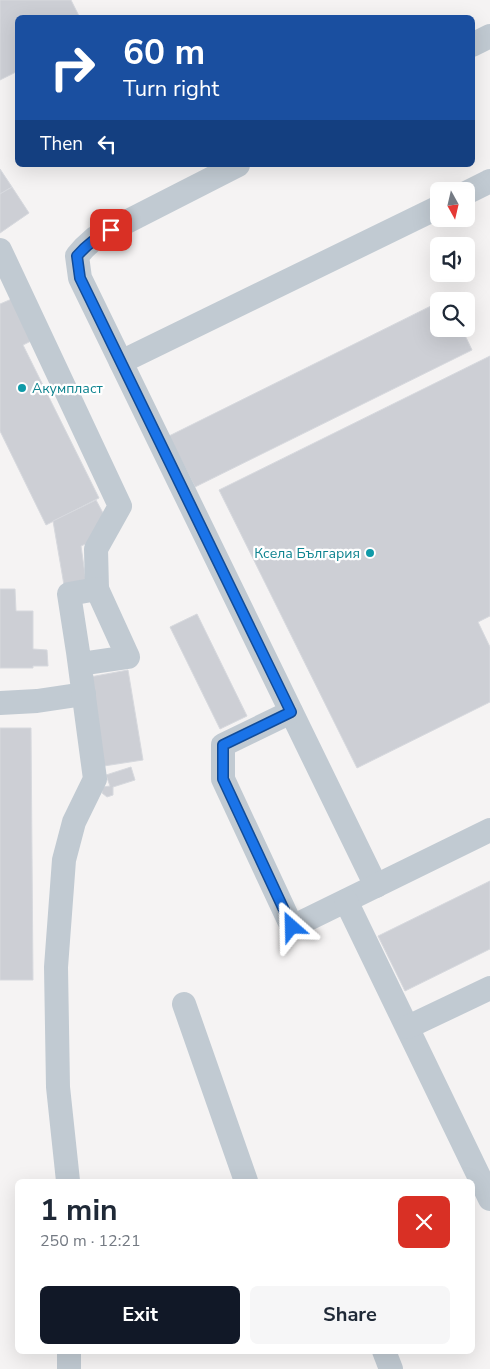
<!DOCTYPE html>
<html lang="en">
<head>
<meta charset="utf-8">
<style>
	:root { --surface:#fff; --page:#f6f6f7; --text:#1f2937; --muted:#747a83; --accent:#111827 }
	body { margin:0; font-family:"Nunito Sans",sans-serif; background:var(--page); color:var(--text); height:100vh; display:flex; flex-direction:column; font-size:19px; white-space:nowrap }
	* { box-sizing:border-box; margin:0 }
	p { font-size:16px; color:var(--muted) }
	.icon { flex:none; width:28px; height:28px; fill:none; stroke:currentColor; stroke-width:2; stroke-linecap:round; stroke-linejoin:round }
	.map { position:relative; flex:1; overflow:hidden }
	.drawer { position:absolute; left:15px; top:1179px; width:460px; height:175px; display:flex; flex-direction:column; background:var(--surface); border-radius:8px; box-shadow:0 5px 20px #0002 }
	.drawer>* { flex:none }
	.hud { position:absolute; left:15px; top:15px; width:460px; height:152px; border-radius:8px; box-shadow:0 5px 20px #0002; background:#1a4fa0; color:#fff; overflow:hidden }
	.needle { width:32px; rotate:172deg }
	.tools { position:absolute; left:430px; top:182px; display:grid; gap:10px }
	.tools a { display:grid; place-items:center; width:45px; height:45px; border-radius:8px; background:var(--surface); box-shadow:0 5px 20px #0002; font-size:25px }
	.pin { position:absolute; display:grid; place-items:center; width:42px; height:42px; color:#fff; margin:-21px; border-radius:10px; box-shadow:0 2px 8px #0006 }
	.me { position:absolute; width:55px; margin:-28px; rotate:335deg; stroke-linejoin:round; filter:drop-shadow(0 0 4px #0008) }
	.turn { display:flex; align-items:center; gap:18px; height:105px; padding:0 25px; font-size:22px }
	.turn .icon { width:65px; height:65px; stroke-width:2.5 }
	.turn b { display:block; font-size:35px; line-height:42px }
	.then { display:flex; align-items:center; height:48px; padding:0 25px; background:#0003; gap:10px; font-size:19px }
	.round { display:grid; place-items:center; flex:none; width:52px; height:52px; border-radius:8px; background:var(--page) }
	.head { display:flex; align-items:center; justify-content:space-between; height:85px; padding:0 25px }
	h1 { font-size:30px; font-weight:700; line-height:38px }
	.action { display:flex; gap:10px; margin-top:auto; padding:10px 25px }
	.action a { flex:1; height:58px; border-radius:8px; background:var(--accent); color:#fff; font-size:20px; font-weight:700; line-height:58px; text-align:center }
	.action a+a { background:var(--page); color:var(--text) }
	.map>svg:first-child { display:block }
</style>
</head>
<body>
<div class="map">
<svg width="490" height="1369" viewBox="0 0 490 1369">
	<rect width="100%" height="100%" fill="#f5f3f3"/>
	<g fill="#cdcfd5" stroke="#d7d9de">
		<polygon points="0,0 71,0 80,18 18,18 18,71 0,80"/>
		<polygon points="0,169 12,187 0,194"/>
		<polygon points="12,187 29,213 0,233 0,194"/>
		<polygon points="14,298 33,340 23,345 99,498 46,525 0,431 0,304"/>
		<polygon points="439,302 439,329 462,329 472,350 195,487 169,436"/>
		<polygon points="490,356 490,616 478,622 490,647 490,702 357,768 219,490"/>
		<polygon points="96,500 103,513 92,541 81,546 86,581 64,585 53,521"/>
		<polygon points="0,589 15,589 16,611 33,611 33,649 47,650 48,666 33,666 33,668 0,668"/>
		<polygon points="197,614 247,716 220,729 170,627"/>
		<polygon points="128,670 143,760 104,766 90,677"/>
		<polygon points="0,728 31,728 33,980 0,980"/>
		<polygon points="131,767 135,780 113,787 113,795 107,797 102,793 103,787 110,786 106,775"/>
		<polygon points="490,881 490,949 405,991 378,936"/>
	</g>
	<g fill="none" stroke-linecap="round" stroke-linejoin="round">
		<g stroke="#c1cad2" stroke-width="24">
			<polyline points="472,45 490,36"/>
			<polyline points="238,165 95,238 84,248 77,256 80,278 376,886"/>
			<polyline points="466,193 490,181"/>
			<polyline points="0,250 120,506 96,549 97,589"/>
			<polyline points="121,362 439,207"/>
			<polyline points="0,703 37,701 84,694"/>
			<polyline points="291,712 223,745 223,779 292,927 490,830"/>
			<polyline points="346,901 490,1199"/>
			<polyline points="184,1004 246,1181"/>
			<polyline points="408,1027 490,988"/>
			<polyline points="68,1181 58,1087 56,967 64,860 74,822 95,779 78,652 69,594 97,589 128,657 80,664"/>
			<polyline points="384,1351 391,1369"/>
			<polyline points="69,1369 69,1351"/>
		</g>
	</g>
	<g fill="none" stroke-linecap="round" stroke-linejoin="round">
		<g stroke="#114b97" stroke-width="12">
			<path id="route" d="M111,230C97,237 87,244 77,256L80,278L291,712L223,745V779L292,927"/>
		</g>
		<use href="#route" stroke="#1a73e8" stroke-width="9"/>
	</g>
	<g fill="#0f9aa8" stroke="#fff" stroke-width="2">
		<circle cx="22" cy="388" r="5"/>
		<circle cx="370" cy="553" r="5"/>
	</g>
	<g text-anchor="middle" stroke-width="4.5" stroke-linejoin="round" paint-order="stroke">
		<g font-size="14" fill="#0d838f" stroke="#fff" text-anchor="start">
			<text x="32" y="393">Акумпласт</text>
			<text x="360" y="558" text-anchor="end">Ксела България</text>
		</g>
	</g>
</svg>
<div class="tools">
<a><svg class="needle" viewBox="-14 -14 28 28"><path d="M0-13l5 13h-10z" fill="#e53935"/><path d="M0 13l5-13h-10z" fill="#747a83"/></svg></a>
<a><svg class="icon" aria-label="sound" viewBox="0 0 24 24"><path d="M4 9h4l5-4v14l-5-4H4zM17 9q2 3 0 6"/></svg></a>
<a><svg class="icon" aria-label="search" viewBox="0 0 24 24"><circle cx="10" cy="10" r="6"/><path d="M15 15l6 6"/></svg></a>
</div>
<div class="pin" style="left:111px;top:230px;background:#d93025"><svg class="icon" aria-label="arrive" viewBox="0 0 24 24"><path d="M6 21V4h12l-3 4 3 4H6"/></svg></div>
<svg class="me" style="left:292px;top:927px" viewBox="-20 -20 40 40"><path d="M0-17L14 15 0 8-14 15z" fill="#1a73e8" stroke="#fff" stroke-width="4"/></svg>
<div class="hud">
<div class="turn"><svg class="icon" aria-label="right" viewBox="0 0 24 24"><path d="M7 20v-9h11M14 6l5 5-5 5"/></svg><div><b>60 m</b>Turn right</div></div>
<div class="then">Then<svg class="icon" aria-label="left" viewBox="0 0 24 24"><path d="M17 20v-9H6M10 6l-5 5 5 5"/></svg></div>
</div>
<section class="drawer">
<div class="head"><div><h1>1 min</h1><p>250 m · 12:21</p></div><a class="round" style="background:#d93025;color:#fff"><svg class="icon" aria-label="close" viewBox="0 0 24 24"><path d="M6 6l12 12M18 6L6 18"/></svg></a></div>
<div class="action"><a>Exit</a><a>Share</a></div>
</section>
</div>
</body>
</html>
